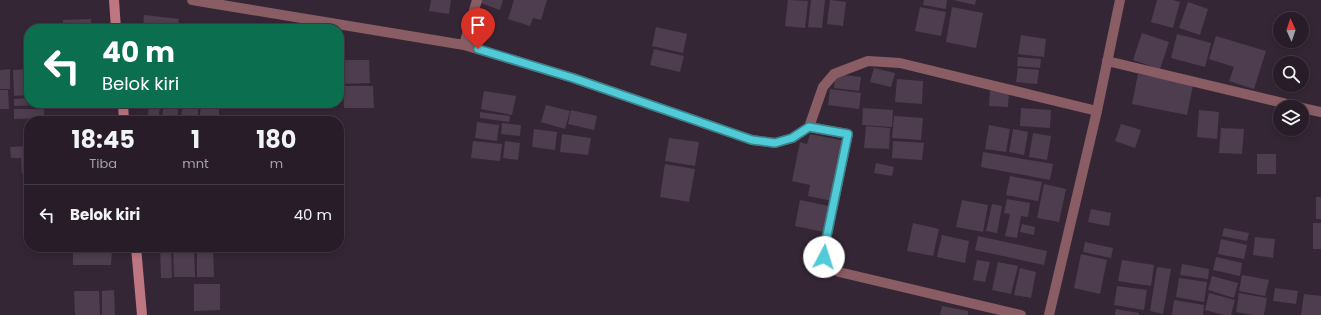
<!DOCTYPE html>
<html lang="id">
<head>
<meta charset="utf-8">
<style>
	:root { --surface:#281c28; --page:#302530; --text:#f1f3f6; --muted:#a5a1a8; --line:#443a45 }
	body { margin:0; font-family:Poppins,sans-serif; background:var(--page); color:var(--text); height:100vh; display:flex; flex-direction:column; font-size:15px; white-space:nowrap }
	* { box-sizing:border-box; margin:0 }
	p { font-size:13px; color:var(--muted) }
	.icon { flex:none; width:22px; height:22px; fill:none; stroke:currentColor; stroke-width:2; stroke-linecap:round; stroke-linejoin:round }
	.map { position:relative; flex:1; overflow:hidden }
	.panel { position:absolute; left:24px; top:116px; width:320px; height:136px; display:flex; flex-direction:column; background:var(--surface); border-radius:16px; box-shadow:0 2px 6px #0003,0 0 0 1px var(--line) }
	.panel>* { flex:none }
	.guide { position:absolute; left:24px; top:24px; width:320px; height:84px; border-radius:16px; box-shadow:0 2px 6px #0003,0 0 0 1px var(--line); background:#0b6e4f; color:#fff; overflow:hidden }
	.needle { width:26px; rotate:357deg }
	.buttons { position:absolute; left:1273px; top:12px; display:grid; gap:8px }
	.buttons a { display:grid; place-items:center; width:36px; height:36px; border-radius:50%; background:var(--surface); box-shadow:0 2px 6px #0003,0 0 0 1px var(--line); font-size:20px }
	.pin { position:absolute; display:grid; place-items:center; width:34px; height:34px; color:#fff; margin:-41px -17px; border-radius:50% 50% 50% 0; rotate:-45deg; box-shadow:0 0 4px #0007 }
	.pin .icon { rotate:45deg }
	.me { position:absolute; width:44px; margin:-22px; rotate:5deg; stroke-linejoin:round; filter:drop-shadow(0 0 3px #0008) }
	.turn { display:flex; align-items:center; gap:14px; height:84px; padding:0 12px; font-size:18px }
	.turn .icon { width:52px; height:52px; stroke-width:2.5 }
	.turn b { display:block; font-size:28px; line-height:34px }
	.eta { display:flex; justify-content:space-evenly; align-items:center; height:68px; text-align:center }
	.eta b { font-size:24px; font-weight:700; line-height:28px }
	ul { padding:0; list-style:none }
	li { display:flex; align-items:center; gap:12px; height:60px; padding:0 12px; border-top:1px solid var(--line) }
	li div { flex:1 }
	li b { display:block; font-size:15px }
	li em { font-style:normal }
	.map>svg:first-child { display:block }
</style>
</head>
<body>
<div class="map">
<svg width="1321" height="315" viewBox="0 0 1321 315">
	<rect width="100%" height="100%" fill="#352636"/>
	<g fill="#4d3d4e">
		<polygon points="431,0 451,0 449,14 429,11"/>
		<polygon points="479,0 503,0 500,10 478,2"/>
		<polygon points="514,0 547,0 541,20 533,18 530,26 508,19"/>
		<polygon points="788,0 808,1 805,28 785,26"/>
		<polygon points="811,0 825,0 822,28 808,27"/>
		<polygon points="830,0 846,2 843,26 827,24"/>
		<polygon points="924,0 947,0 946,9 923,5"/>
		<polygon points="953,0 976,0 975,5"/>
		<polygon points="1157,0 1173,0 1180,2 1173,28 1151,22"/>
		<polygon points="1188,2 1208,9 1200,35 1179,28"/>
		<polygon points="920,7 946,12 941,36 915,31"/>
		<polygon points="952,7 983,13 976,48 946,42"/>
		<polygon points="144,15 179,19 178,26 200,28 200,29 143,29"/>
		<polygon points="91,19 91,29 63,29 63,20"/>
		<polygon points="656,27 687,34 683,53 652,46"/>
		<polygon points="1142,33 1169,42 1160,69 1133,60"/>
		<polygon points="1177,34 1211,43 1205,67 1171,58"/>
		<polygon points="1021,35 1046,39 1044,57 1018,54"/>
		<polygon points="1216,36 1266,51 1254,89 1229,81 1234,67 1209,59"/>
		<polygon points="654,49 684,56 680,72 650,65"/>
		<polygon points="1018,57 1041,59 1040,68 1017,66"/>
		<polygon points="339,60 369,60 370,83 339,84"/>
		<polygon points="874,68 895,73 891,87 870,82"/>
		<polygon points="1018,68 1039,70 1037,84 1016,82"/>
		<polygon points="10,69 10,89 0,89 0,70"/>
		<polygon points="29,69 29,95 14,96 13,70"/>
		<polygon points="835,74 861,77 859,91 834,88"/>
		<polygon points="1138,74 1193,85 1187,115 1132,104"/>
		<polygon points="897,79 923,81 922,104 895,102"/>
		<polygon points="343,86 373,86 374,108 344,108"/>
		<polygon points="830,89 861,93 859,109 828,105"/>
		<polygon points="0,90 8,90 9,109 0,109"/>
		<polygon points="990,90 1009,92 1008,107 989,106"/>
		<polygon points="484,91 516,96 512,115 481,109"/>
		<polygon points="29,98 29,103 45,103 46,105 14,106 14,99"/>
		<polygon points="149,103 160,103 159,115 148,115"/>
		<polygon points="164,103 179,103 177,120 162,118"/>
		<polygon points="183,103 199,103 197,120 181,118"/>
		<polygon points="201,103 219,103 219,117 200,115"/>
		<polygon points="546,105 570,111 565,129 541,122"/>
		<polygon points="863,108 893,110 892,127 862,125"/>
		<polygon points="1021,108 1051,110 1050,128 1020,126"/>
		<polygon points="14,109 44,109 44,118 14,119"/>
		<polygon points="571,110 597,116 594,130 568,124"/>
		<polygon points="1199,110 1219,112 1217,139 1197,137"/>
		<polygon points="480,112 510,116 509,122 480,118"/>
		<polygon points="894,116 923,118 921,140 892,138"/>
		<polygon points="477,122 499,125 497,141 475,138"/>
		<polygon points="502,123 521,125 520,136 501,134"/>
		<polygon points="1121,124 1141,130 1135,148 1115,141"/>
		<polygon points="989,125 1010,129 1006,152 985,149"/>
		<polygon points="866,126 890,128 889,149 864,148"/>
		<polygon points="1221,128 1244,129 1242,154 1219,153"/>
		<polygon points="534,129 557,132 555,150 532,147"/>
		<polygon points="1013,129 1028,132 1024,155 1009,152"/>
		<polygon points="1033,133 1051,136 1047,160 1029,157"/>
		<polygon points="562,134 591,138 588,155 560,152"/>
		<polygon points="810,134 845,141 832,201 808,196 810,185 792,181 800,142 807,144"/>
		<polygon points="669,138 699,142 695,166 665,161"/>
		<polygon points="473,141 502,144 500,161 471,158"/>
		<polygon points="505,141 520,143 518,160 503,158"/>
		<polygon points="893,141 924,143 922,160 892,158"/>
		<polygon points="29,146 29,173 22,174 21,158 11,158 10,147"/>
		<polygon points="983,152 1053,164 1050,180 981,167"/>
		<rect x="1257" y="154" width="19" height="20"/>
		<polygon points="876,163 894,167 892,176 874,173"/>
		<polygon points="665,164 695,169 689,202 660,197"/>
		<polygon points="1010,176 1042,182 1038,201 1006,195"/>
		<polygon points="1044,184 1066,189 1059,222 1037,218"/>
		<rect x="1316" y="197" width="5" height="22"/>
		<polygon points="1007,199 1030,203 1028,217 1021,216 1017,238 1005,236 1010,214 1004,213"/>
		<polygon points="800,200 829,206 824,232 795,226"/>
		<polygon points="962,200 988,205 983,232 956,227"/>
		<polygon points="992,204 1002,206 997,233 986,231"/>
		<polygon points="1091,209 1111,213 1109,226 1088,222"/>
		<polygon points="913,223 939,229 933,256 907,251"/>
		<rect x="1313" y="223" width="8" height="26"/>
		<polygon points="1022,224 1035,227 1034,235 1020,232"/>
		<polygon points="1224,228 1249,233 1247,241 1222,236"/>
		<polygon points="942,235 969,241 965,263 937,257"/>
		<polygon points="978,236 1047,251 1044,265 975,250"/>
		<polygon points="1255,237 1275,239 1273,258 1253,255"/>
		<polygon points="1221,239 1247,245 1244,259 1218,254"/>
		<polygon points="1085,242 1113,248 1111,258 1083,252"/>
		<polygon points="160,247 171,247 172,278 161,278"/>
		<polygon points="173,247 194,247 195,277 174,277"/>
		<polygon points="197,247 213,247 214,277 197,277"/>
		<polygon points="73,250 112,250 111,265 73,265"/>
		<polygon points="1081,254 1107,260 1100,294 1074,288"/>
		<polygon points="1216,257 1242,263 1240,276 1213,270"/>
		<polygon points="977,260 990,262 985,282 973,280"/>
		<polygon points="1122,260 1154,265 1151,286 1118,281"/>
		<polygon points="998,262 1018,266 1011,294 992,290"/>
		<polygon points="1182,264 1209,269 1208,279 1180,275"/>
		<polygon points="1157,267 1171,269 1163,314 1150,311"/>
		<polygon points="1020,268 1036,272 1031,298 1014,295"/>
		<polygon points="1242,275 1269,280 1265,296 1239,291"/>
		<polygon points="1212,276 1238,283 1234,298 1208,290"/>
		<polygon points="1179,278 1207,282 1204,302 1176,297"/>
		<polygon points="194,284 220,284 220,310 194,311"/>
		<polygon points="1117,286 1147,290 1144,310 1114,305"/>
		<polygon points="1275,288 1298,291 1296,304 1273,301"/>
		<polygon points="114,290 115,315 102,315 102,291"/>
		<polygon points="74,291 99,291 100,315 75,315"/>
		<polygon points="1209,293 1235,300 1231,315 1224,315 1205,310"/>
		<polygon points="1239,293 1267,298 1264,315 1252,315 1236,312"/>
		<polygon points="1304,294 1321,296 1321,315 1301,315"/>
		<polygon points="1174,300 1204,305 1203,315 1172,315"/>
		<polygon points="942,306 968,311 968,315 940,315"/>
		<polygon points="1116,309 1139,313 1139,315 1115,315"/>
	</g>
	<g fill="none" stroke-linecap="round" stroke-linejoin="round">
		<g stroke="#8a5c63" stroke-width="10">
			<polyline points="192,0 464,45 573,78 752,140 775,143 793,138 809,127 823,87 834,74 868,61 900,63 1097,111"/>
			<polyline points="464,45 477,0"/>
			<polyline points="1107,61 1300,107"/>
			<polyline points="1302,108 1321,112"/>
			<path d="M809,127L848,134L825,245C824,260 826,264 839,272L1021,315"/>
			<polyline points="1049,315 1097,111 1120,0"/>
		</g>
		<g stroke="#be7681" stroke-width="10">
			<polyline points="114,0 116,29"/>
			<polyline points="123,103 124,121"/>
			<polyline points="136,247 142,315"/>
		</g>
	</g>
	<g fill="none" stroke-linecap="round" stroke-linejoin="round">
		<g stroke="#35848c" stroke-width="10">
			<polyline id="route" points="478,49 573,78 752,140 775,143 792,138 809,127 848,134 825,245 824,257"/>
		</g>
		<use href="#route" stroke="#52cbd8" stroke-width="7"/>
	</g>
</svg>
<div class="buttons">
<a><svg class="needle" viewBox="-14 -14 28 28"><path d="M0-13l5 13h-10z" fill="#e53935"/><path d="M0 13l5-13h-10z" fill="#a5a1a8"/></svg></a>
<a><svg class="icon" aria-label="search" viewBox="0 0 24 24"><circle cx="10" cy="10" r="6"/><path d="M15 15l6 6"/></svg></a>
<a><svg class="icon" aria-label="layers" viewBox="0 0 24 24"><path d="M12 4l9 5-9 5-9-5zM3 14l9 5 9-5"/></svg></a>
</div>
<div class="pin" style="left:478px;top:49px;background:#d93025"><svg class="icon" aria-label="arrive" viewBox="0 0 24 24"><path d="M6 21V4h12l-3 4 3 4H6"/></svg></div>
<svg class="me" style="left:824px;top:257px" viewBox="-20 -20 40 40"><circle r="19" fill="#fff"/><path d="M0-13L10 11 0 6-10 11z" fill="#52cbd8"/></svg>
<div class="guide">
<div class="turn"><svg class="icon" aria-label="left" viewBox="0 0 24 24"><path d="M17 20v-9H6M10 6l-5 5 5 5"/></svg><div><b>40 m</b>Belok kiri</div></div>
</div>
<section class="panel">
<div class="eta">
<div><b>18:45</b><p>Tiba</p></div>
<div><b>1</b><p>mnt</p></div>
<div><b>180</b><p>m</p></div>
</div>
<ul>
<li><svg class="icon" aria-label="left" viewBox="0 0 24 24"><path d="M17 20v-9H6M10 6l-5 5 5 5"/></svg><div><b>Belok kiri</b></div><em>40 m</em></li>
</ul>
</section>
</div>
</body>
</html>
